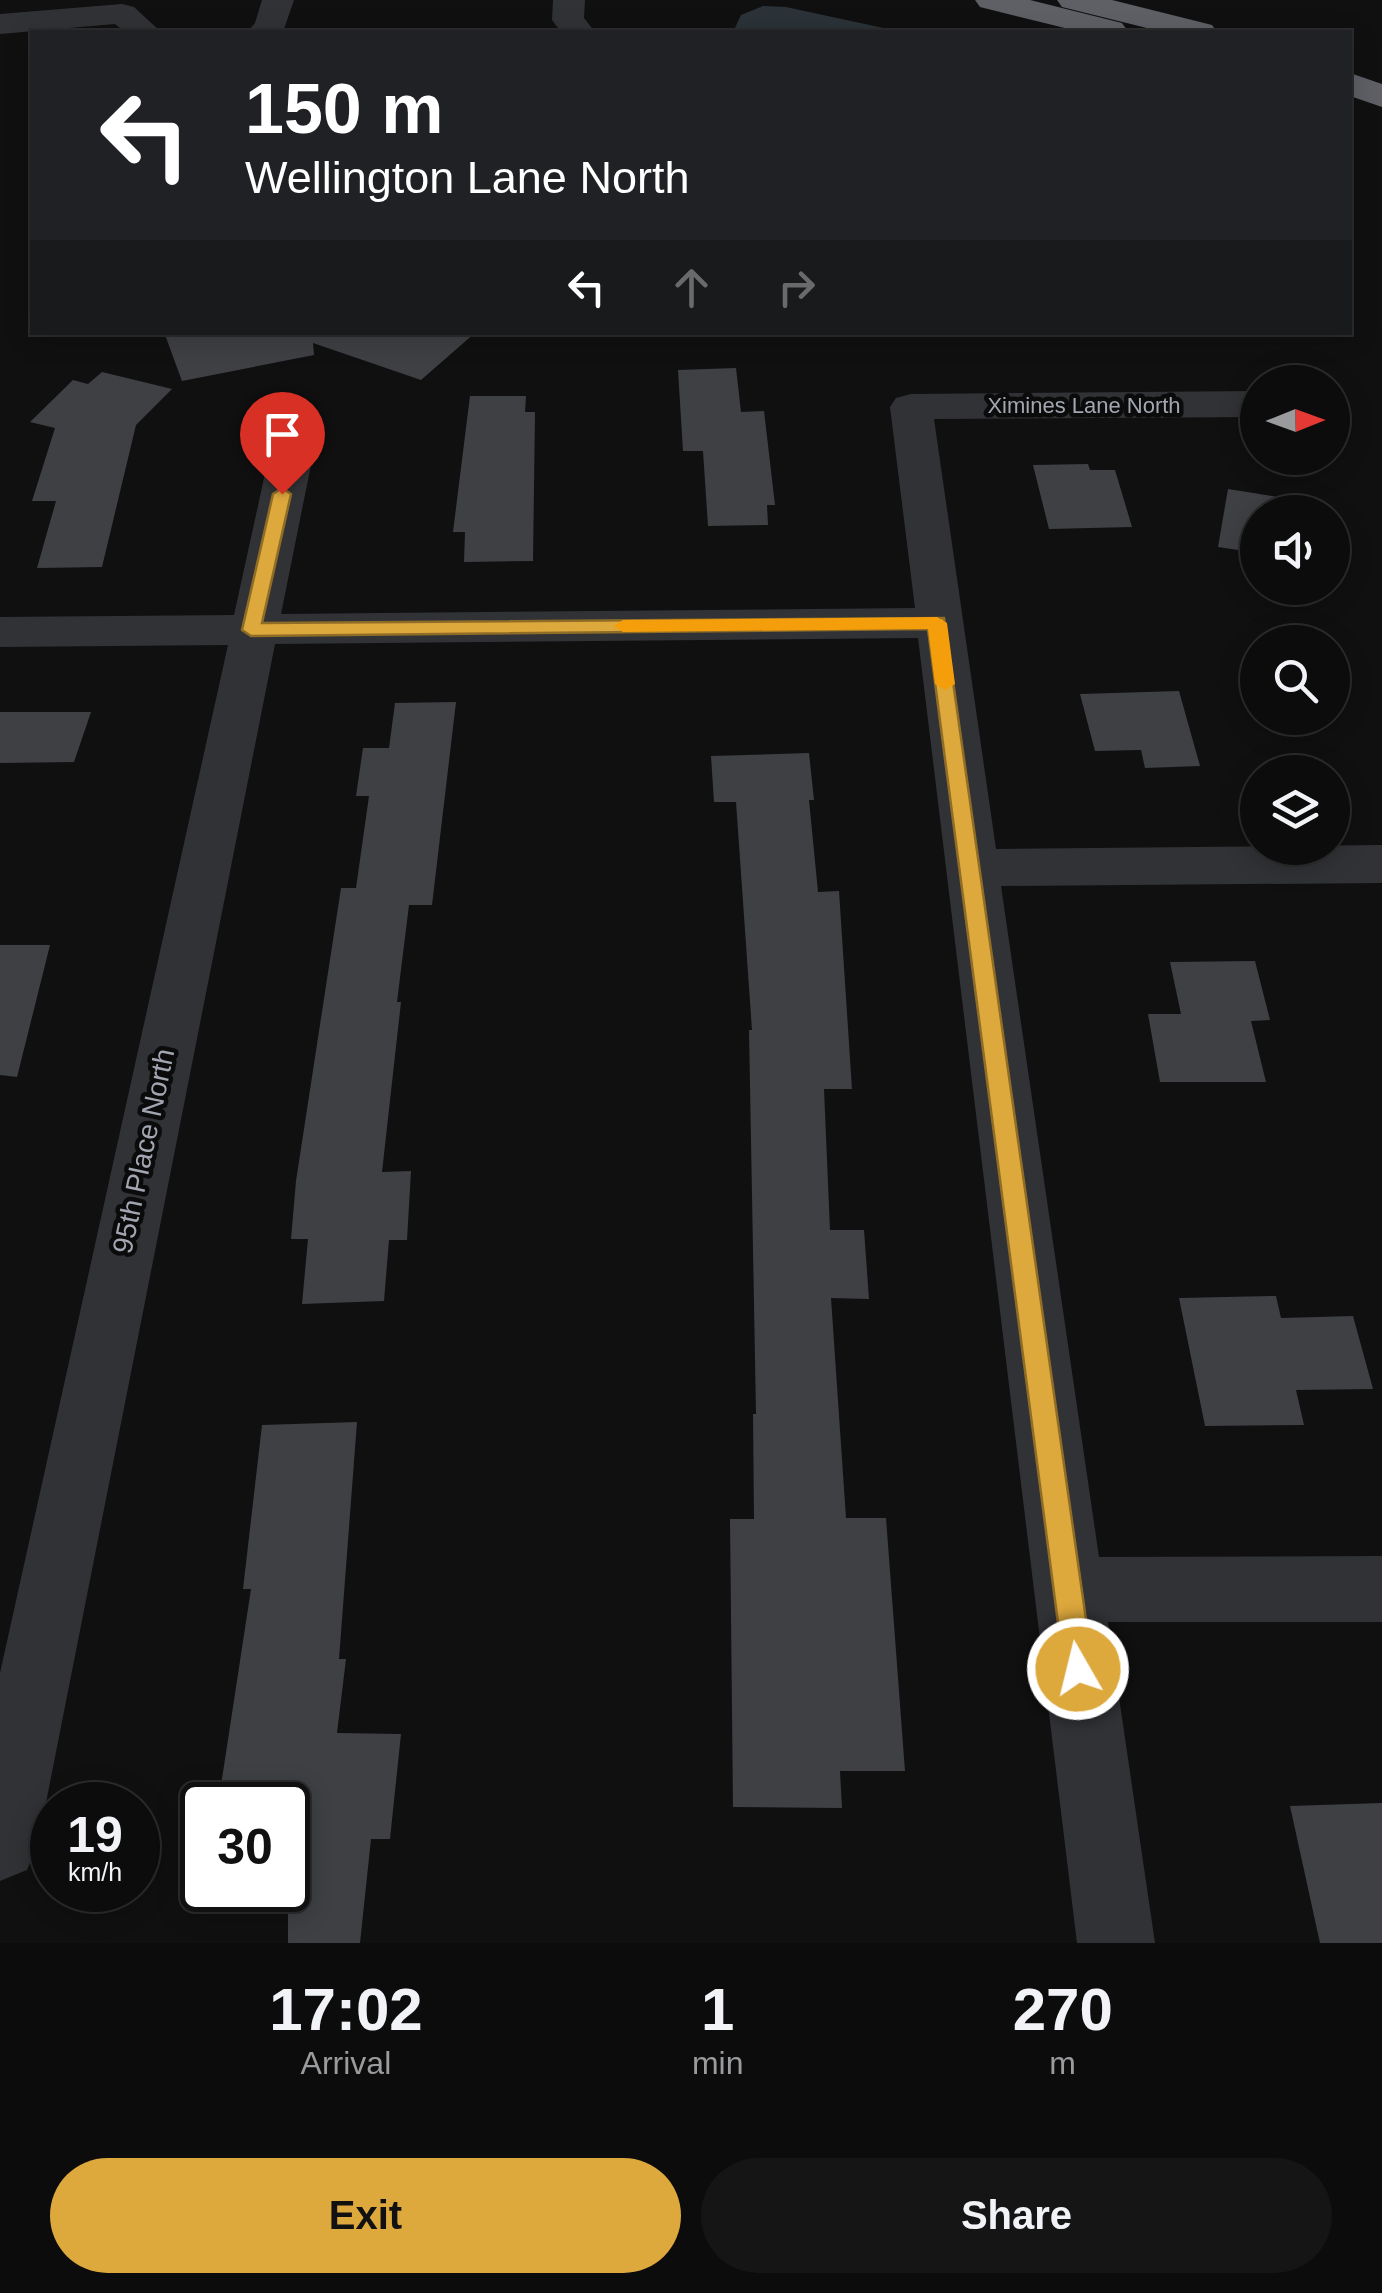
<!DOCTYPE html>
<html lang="en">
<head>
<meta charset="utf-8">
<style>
	:root { --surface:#0c0c0d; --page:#151516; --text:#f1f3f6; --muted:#9a9b9d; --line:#2c2c2e; --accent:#dda83c }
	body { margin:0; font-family:Arial,sans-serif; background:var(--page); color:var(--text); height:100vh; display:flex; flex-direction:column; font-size:38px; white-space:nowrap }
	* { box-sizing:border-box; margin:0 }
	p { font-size:32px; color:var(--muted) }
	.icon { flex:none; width:55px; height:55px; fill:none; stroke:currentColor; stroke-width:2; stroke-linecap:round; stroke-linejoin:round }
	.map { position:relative; height:1943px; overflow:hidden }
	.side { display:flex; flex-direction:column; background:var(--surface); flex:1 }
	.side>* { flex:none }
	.top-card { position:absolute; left:30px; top:30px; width:1322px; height:305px; border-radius:0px; box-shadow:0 5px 25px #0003,0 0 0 2px var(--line); background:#202124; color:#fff; overflow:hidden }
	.needle { width:65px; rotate:89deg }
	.tools { position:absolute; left:1240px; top:365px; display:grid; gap:20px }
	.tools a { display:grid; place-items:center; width:110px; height:110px; border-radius:50%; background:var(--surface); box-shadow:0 5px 25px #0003,0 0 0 2px var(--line); font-size:50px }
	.speed { position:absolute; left:30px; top:1782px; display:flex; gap:20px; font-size:50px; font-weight:700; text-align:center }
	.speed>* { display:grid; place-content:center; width:130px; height:130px; border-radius:50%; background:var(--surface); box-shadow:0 5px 25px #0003,0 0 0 2px var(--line); line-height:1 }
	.speed small { font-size:25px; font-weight:400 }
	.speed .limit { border:5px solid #111; border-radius:15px; background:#fff; color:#111 }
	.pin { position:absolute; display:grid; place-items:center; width:85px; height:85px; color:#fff; margin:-102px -42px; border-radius:50% 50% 50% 0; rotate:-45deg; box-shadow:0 0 10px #0007 }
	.pin .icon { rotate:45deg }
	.me { position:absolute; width:110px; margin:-55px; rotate:352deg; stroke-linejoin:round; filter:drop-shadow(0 0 8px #0008) }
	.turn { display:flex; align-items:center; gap:35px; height:210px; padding:0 50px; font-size:45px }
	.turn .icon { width:130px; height:130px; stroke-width:2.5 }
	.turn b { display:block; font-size:70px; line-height:85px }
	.lanes { display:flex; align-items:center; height:95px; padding:0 50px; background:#0003; justify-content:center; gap:50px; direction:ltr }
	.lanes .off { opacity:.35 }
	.eta { display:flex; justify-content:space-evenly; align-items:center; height:170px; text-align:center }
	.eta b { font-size:60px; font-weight:800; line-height:70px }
	.action { display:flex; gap:20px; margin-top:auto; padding:20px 50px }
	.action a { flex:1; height:115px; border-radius:60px; background:var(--accent); color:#111; font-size:40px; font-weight:800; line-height:115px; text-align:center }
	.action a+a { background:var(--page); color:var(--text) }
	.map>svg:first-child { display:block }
</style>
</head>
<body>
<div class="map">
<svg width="1382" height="1943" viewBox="0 0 1382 1943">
	<rect width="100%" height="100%" fill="#101011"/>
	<polygon fill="#2b3238" points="763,6 786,7 902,32 733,32 741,15"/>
	<g fill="#3f4044">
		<polygon points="164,332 476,332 421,380 313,343 314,355 182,381"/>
		<polygon points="736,368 741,412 764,411 775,505 767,505 768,525 708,526 703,451 683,451 678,370"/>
		<polygon points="102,372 172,389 136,425 102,567 37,568 56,501 32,501 55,428 30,422 73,380 88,384"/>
		<polygon points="470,396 526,396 525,412 535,412 533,561 464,562 465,532 453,532"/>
		<polygon points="1088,464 1090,470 1115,470 1132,527 1049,529 1033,465"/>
		<polygon points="1228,489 1290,499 1288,512 1258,512 1258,553 1218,547"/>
		<polygon points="1179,691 1200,766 1145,768 1141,750 1095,751 1080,694"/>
		<polygon points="456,702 432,905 409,905 397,1002 401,1002 382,1172 411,1171 407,1240 389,1240 384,1301 302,1304 308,1239 291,1239 296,1181 341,888 356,888 369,796 356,796 363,748 389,748 395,703"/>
		<polygon points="0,712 91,712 74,762 0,763"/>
		<polygon points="809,753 814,800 809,800 818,892 839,891 852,1089 824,1089 830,1230 864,1230 869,1299 831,1298 846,1518 886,1518 905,1771 840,1771 842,1808 733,1807 730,1519 754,1519 753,1414 756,1414 749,1030 752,1030 736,802 714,802 711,756"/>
		<polygon points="0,945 50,945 17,1077 0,1075"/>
		<polygon points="1255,961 1270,1020 1251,1021 1266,1082 1160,1082 1148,1014 1181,1014 1170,962"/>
		<polygon points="1276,1296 1281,1318 1353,1316 1373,1389 1296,1390 1304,1425 1205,1426 1179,1298"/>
		<polygon points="357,1422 339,1659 346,1659 337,1733 401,1734 390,1839 371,1839 360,1943 288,1943 288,1805 218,1805 251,1589 243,1589 262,1425"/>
		<polygon points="1382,1803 1382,1943 1320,1943 1290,1806"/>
	</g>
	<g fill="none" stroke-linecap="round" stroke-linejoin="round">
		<g fill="#313235" fill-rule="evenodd">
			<polygon points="262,0 294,0 283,32 247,32 255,23"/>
			<polygon points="553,0 585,0 584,18 595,32 561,32 552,20"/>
			<polygon points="122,4 134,7 161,32 125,32 115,24 0,34 0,14"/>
			<polygon points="1258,391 1258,417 934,419 996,849 1382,845 1382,883 1001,886 1099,1557 1382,1556 1382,1622 1108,1622 1155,1943 1077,1943 918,638 275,644 38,1843 27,1870 0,1881 0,1673 228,645 0,647 0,617 234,615 268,460 275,451 290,447 305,451 312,460 281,614 915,608 890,407 896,398 911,394"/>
		</g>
		<g fill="#5e6066" fill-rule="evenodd">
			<polygon points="975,0 1030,0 1122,23 1127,30 1081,32 980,7"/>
			<polygon points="1057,0 1112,0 1212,25 1217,32 1163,32 1062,7"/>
			<polygon points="1350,73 1382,84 1382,107 1350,96"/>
		</g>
	</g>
	<polygon fill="#dda83c" stroke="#906d27" stroke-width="2.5" points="282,488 291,494 262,623 944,618 1093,1669 1089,1679 1078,1683 1068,1679 1064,1669 928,629 251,636 242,630 273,494"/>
	<polygon fill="#f59e0b" points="937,617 947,623 955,684 945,690 935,684 928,629 623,632 613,626 623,620"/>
	<g text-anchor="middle" stroke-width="9" stroke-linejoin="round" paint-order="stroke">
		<g font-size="22" fill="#a2a6b0" stroke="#0b0b0c">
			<text x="1084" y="413">Ximines Lane North</text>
		</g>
		<g font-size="28" fill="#a2a6b0" stroke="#0b0b0c">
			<text transform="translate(143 1151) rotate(-78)" y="10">95th Place North</text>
		</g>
	</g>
</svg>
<div class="tools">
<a><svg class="needle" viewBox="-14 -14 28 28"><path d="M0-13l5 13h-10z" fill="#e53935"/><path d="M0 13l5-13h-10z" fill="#9a9b9d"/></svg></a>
<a><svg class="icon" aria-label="sound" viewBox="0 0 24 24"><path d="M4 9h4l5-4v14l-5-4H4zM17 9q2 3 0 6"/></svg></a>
<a><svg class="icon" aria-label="search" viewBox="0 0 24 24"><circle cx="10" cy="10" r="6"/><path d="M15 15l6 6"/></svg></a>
<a><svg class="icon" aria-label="layers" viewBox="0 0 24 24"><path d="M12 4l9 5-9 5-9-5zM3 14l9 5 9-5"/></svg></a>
</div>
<div class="speed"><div>19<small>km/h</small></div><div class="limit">30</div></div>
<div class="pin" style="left:282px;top:494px;background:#d93025"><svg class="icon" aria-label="arrive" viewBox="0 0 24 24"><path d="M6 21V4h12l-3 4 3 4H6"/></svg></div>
<svg class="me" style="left:1078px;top:1669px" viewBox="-20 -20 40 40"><circle r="17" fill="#dda83c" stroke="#fff" stroke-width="3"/><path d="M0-11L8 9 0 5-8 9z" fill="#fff"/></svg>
<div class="top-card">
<div class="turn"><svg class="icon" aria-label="left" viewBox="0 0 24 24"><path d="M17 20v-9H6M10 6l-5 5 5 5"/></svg><div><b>150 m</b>Wellington Lane North</div></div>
<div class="lanes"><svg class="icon" aria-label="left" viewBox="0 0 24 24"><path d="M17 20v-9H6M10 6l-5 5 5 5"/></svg><svg class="icon off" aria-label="ahead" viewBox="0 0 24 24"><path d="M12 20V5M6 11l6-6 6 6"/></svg><svg class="icon off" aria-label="right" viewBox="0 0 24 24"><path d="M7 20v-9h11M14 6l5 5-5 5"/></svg></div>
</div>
</div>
<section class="side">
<div class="eta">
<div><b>17:02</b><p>Arrival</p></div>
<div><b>1</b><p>min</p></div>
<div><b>270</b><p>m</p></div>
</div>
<div class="action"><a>Exit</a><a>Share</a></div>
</section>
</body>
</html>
